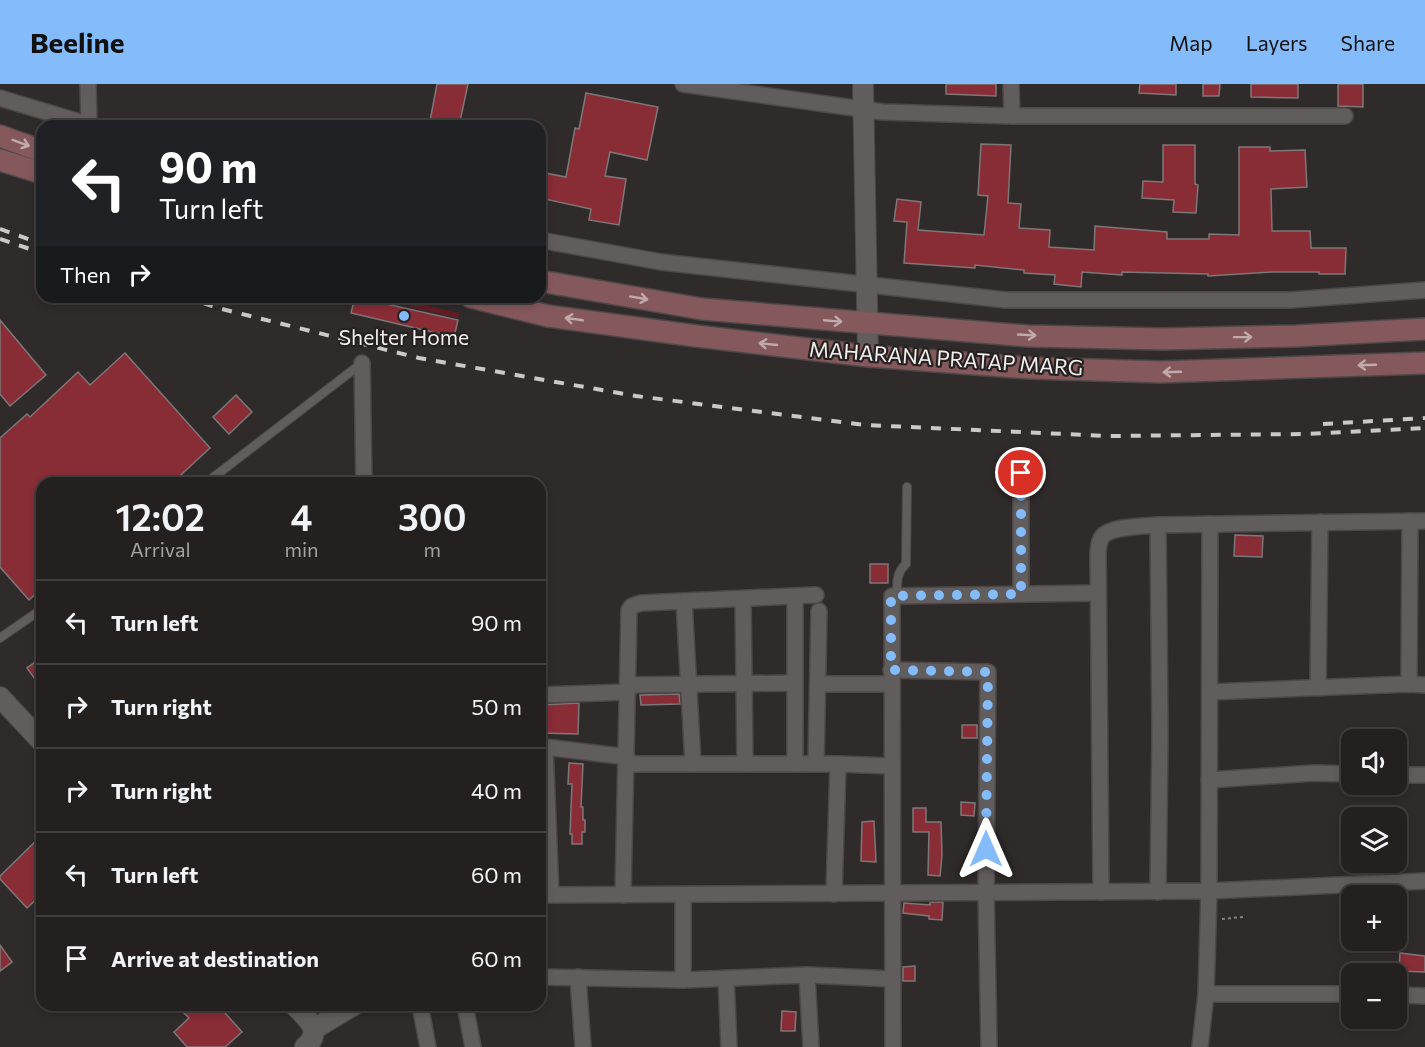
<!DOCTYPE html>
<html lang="en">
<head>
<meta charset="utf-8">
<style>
	:root { --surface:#242020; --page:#2c2829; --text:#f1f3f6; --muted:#a3a3a5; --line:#413e3e; --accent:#84bcfb }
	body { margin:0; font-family:Commissioner,sans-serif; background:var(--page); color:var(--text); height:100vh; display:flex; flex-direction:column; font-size:22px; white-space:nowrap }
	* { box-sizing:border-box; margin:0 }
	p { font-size:20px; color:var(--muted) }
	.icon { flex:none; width:33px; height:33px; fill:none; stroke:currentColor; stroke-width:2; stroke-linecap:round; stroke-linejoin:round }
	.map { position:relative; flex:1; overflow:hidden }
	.sheet { position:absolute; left:36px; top:393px; width:510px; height:534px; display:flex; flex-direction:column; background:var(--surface); border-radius:18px; box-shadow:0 3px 9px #0003,0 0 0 2px var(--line) }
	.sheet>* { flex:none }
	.top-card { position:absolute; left:36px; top:36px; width:510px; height:183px; border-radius:18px; box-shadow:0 3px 9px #0003,0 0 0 2px var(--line); background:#202124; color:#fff; overflow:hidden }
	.fabs { position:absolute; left:1341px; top:645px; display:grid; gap:12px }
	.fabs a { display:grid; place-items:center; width:66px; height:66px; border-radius:12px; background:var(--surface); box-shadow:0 3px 9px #0003,0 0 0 2px var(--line); font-size:30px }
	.pin { position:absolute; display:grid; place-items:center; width:51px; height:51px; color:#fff; margin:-26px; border:3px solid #fff; border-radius:50%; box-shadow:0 2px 6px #0007 }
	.me { position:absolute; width:66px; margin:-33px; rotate:0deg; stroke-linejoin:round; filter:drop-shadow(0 0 4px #0008) }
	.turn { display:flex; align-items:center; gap:21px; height:126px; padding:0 24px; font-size:27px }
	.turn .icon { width:78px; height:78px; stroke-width:2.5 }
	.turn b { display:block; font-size:42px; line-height:51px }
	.then { display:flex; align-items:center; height:57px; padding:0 24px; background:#0003; gap:12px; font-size:22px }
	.eta { display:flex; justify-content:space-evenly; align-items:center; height:102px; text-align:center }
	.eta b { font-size:36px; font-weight:600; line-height:42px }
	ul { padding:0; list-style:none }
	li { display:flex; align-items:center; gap:18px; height:84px; padding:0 24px; border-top:2px solid var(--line) }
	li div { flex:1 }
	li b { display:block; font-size:22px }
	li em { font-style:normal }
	header { display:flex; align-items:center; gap:36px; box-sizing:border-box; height:84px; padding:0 30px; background:var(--accent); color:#111 }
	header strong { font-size:28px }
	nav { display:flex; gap:33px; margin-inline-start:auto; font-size:21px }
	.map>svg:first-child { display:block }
</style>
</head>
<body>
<header>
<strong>Beeline</strong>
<nav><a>Map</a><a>Layers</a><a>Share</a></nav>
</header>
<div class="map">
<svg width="1425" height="963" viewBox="0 0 1425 963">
	<rect width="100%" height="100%" fill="#302b2b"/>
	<polygon fill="#651d25" points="411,218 459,229 458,234 410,223"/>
	<g fill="#882c36" stroke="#7d7777" stroke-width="1.5">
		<polygon points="437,0 468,0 459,42 429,42"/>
		<polygon points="946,0 996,0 996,12 946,10"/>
		<polygon points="1140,0 1176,0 1176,11 1139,9"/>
		<polygon points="1203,0 1220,0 1219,12 1203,12"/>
		<polygon points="1251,0 1298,0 1298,14 1251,13"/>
		<polygon points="1338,0 1363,0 1363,23 1338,22"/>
		<polygon points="586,9 658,23 647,76 610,68 605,92 626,95 619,141 589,136 591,125 540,114 540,88 566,93 575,44 579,45"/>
		<polygon points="981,60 1011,61 1008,119 1021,120 1019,144 1050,146 1049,163 1094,166 1095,142 1167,148 1167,155 1209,155 1209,150 1239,151 1239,63 1270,63 1270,67 1305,66 1307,103 1271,105 1272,147 1310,147 1311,164 1346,164 1345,190 1319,190 1319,188 1272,188 1208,192 1208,190 1122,188 1122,191 1082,188 1081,203 1054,200 1055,191 1024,189 1024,186 975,181 975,184 904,179 907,138 894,137 897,115 921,118 918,146 984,151 988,112 978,111"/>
		<polygon points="1163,61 1195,61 1195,100 1198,101 1196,129 1173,128 1174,116 1142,114 1143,97 1163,98"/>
		<polygon points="355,213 458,236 454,253 351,229"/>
		<polygon points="0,236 46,291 10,322 0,310"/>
		<polygon points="125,269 210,364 172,399 42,399 42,504 29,516 0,483 0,354 27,330 30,333 78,288 90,301"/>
		<polygon points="236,311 252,328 229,350 213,333"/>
		<polygon points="1235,451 1263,452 1262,473 1234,472"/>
		<rect x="870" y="480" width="18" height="19"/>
		<polygon points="42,573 42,605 27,584"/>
		<polygon points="679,610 680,620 641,621 640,611"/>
		<polygon points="579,619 578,650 540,649 540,621"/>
		<rect x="962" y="641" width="15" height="13"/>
		<polygon points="569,679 583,680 581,723 583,723 583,736 585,736 585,748 582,748 582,760 572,760 572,750 570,750 572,700 568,700"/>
		<polygon points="961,718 975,719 974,732 961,731"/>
		<polygon points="913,724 926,724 926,738 941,738 942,771 940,792 928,791 929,748 913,748"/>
		<polygon points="874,737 876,778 861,777 862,738"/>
		<polygon points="42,751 42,810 27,824 0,795 0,792"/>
		<polygon points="930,818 943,818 942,836 929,835 929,832 903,829 904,819 930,821"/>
		<polygon points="0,861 12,878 0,887"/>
		<polygon points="1400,869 1425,872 1425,888 1399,887"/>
		<polygon points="915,882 915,897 903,897 903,883"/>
		<polygon points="176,921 218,921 242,948 225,963 187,963 174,948 189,934"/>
		<polygon points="782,927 796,928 795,947 781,947"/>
	</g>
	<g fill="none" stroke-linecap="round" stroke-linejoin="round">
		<g stroke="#4c4848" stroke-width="10">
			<g id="service">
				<polyline points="206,399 362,279"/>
				<path d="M897,512C897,499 896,489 906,480L907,403"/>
				<polyline points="0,554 42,525"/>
			</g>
		</g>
		<g stroke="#4c4848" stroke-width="18">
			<g id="minor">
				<polyline points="88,0 89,42"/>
				<polyline points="683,0 883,28 1012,32 1345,32"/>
				<polyline points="1011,0 1012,32"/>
				<polyline points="0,14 93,42"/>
				<polyline points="540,156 661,178 1006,216 1291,216 1425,206"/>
				<polyline points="362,279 364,399"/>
				<polyline points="1158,441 1160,651 1158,808"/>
				<polyline points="1021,510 1021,389"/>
				<polyline points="795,513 795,680"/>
				<polyline points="743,515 745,680"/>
				<polyline points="684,517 693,680"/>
				<polyline points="891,586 988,588 986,809 989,963"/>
				<polyline points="818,600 891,600"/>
				<polyline points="1409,600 1410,437"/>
				<polyline points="628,601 795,599"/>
				<polyline points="1318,604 1320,438"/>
				<polyline points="1210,608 1409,600 1425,601"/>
				<polyline points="540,611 628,608"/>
				<polyline points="626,680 838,680 891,682"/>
				<polyline points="816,680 819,527"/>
				<polyline points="1396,691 1425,691"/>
				<polyline points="1209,696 1314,689 1352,690"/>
				<path d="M1101,808L1098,467C1099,462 1099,457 1102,453C1110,442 1144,442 1158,441L1425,437"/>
				<polyline points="834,810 838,680"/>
				<polyline points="540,811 1209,807 1425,797"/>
				<polyline points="551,811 545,663 627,673"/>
				<polyline points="623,811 629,526 632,522 641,519 816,511"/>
				<polyline points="807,891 811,963"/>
				<polyline points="540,893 683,896 807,891 893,895"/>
				<polyline points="578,893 583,963"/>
				<polyline points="726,894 729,963"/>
				<polyline points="683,896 683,811"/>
				<polyline points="1206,910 1352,910"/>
				<polyline points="1396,911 1425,912"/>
				<polyline points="420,921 428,963"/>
				<polyline points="465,921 473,963"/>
				<polyline points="893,963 892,512 1098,509"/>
				<polyline points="1200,963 1206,910 1209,807 1210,440"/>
			</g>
		</g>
		<g stroke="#4c4848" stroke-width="22">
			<g id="tertiary">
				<polyline points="863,0 868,272"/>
				<polyline points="0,613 42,658"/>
				<path d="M294,921C307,934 324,947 305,963"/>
				<polyline points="314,945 354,921"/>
			</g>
		</g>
		<g stroke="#4c4848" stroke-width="24">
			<g id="secondary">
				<polyline points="0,52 42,67"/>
				<polyline points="0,76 42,89"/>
				<polyline points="540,197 702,225 1028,252 1163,255 1296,252 1425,245"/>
				<polyline points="471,213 548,232 696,252 868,272 1030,284 1161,288 1425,279"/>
			</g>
		</g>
		<polyline stroke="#858181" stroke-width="2" stroke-dasharray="3 3" stroke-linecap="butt" points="1222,835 1243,833"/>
		<use href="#service" stroke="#625d5d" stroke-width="8"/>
		<use href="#minor" stroke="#625d5d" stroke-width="15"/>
		<use href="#tertiary" stroke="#625d5d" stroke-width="20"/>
		<use href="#secondary" stroke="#85585c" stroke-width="21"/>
		<g stroke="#cbc8c8" stroke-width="4" stroke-dasharray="10 10" stroke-linecap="butt">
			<polyline points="0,145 42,160"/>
			<polyline points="0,155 42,169"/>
			<polyline points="184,213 222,225 419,274 636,312 865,341 1109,352 1306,350 1425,344"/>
			<polyline points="1323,340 1425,334"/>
		</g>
	</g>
	<defs><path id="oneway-shaft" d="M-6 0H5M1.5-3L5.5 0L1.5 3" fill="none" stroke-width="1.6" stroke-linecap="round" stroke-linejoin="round" transform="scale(1.5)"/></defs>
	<g stroke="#c0aaac">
		<use href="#oneway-shaft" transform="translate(21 59) rotate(20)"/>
		<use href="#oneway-shaft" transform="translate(639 214) rotate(10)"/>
		<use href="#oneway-shaft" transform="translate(574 235) rotate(-172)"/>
		<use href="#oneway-shaft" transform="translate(833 237) rotate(5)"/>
		<use href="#oneway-shaft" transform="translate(1027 251) rotate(3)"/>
		<use href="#oneway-shaft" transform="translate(1243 253) rotate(-1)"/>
		<use href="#oneway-shaft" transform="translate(768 260) rotate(-174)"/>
		<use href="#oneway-shaft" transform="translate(1367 281) rotate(178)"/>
		<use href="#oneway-shaft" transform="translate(1172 288) rotate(178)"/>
	</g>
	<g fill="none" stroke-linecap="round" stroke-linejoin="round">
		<polyline stroke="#84bcfb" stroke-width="10" stroke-dasharray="0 18" points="986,765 988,588 891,586 891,512 1021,510 1021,389"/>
	</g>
	<circle fill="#84bcfb" stroke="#262121" stroke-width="2" cx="404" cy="232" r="6"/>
	<g text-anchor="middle" stroke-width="4.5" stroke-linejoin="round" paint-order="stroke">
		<g font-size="21" fill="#f1eeee" stroke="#262121">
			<text x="404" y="261">Shelter Home</text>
		</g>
		<g font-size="21" fill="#f1eeee" stroke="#262121">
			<text transform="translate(946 275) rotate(4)" y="7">MAHARANA PRATAP MARG</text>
		</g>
	</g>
</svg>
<div class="fabs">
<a><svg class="icon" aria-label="sound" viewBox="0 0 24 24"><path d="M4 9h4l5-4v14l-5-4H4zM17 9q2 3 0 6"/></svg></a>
<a><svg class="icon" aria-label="layers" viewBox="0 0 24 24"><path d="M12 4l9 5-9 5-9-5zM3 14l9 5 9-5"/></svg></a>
<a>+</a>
<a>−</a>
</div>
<div class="pin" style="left:1021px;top:389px;background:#d93025"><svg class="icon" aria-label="arrive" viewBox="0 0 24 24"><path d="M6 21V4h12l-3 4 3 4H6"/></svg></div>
<svg class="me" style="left:986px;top:765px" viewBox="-20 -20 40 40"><path d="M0-17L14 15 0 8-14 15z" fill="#84bcfb" stroke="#fff" stroke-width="4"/></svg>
<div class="top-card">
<div class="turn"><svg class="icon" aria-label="left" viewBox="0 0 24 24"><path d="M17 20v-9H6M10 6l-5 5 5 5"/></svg><div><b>90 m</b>Turn left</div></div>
<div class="then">Then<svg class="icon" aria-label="right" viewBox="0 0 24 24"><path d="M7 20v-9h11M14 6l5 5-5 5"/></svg></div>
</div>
<section class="sheet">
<div class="eta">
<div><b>12:02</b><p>Arrival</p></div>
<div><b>4</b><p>min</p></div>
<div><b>300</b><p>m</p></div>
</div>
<ul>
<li><svg class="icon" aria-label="left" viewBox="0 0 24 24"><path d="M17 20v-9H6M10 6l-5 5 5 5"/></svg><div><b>Turn left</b></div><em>90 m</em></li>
<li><svg class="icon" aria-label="right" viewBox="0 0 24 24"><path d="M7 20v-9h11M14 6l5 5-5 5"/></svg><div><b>Turn right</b></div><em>50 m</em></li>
<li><svg class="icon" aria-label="right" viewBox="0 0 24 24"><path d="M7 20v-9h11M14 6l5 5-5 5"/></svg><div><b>Turn right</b></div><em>40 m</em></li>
<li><svg class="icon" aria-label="left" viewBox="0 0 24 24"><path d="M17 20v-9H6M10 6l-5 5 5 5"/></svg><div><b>Turn left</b></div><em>60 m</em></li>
<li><svg class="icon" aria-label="arrive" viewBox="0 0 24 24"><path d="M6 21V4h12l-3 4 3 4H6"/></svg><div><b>Arrive at destination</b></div><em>60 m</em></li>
</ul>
</section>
</div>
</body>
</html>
